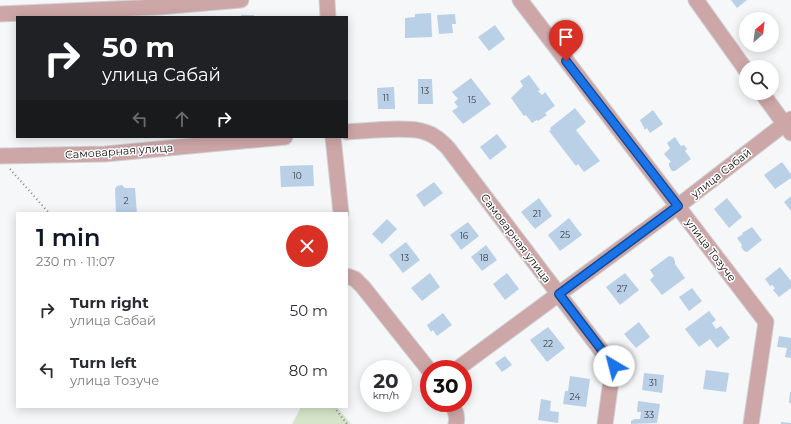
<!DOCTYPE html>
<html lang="en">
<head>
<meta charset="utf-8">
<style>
	:root { --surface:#fff; --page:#f7f7f7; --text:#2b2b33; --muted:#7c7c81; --accent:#111827 }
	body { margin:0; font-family:Montserrat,sans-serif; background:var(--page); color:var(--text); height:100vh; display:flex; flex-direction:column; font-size:15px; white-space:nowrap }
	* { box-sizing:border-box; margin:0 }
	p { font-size:13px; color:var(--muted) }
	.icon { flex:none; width:22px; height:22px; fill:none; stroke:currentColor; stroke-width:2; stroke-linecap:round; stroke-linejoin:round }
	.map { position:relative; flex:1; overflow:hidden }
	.details { position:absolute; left:16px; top:212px; width:332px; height:196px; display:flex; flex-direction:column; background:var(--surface); border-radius:0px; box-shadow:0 2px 10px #0003 }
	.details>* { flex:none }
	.top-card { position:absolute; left:16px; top:16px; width:332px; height:122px; border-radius:0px; box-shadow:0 2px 10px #0003; background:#202124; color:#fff; overflow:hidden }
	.needle { width:26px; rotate:28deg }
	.buttons { position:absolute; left:739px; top:12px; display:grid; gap:8px }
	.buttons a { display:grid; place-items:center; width:40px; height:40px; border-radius:50%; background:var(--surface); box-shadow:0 2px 10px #0003; font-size:20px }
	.speed { position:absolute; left:360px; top:360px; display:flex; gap:8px; font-size:20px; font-weight:700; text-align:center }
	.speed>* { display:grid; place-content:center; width:52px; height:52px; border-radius:50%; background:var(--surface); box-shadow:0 2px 10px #0003; line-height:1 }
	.speed small { font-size:10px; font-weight:400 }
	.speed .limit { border:6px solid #d22; background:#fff; color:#111 }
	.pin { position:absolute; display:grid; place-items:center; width:34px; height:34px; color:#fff; margin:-41px -17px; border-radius:50% 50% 50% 0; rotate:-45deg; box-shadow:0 0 4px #0007 }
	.pin .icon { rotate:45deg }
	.me { position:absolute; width:44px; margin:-22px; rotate:323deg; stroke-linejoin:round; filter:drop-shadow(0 0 3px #0008) }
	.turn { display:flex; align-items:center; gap:14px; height:84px; padding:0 20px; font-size:18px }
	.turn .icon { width:52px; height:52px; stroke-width:2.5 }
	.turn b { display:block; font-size:28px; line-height:34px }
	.lanes { display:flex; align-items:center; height:38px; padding:0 20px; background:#0003; justify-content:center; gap:20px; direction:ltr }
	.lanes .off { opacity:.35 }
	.round { display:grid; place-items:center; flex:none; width:42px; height:42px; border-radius:21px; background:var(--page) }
	.head { display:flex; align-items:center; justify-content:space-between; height:68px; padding:0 20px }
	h1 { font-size:24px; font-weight:600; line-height:30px; color:var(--accent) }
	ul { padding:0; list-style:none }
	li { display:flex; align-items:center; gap:12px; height:60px; padding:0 20px }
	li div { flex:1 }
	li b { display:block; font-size:15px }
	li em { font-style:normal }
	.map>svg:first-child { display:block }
</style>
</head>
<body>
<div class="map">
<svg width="791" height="424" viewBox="0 0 791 424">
	<rect width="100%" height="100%" fill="#f6f7f9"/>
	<polygon fill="#d6e5ca" points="301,407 337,407 351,424 292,424"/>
	<g fill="#b9d0e7">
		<polygon points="731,0 747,0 737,8"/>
		<polygon points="431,13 432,37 405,38 405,18 415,17 415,14"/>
		<polygon points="455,14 456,24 452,24 453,33 439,34 437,15"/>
		<rect x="241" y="15" width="13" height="2"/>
		<polygon points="495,25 505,39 489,51 478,37"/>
		<polygon points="529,75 540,90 538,91 542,95 545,92 555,106 545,113 547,115 538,121 537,120 532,123 526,115 524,116 511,98 523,86 520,81"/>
		<polygon points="471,78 491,104 463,124 452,111 458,107 454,102 458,99 452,92"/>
		<polygon points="418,79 432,79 433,104 418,104"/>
		<polygon points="394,87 395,109 378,109 377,88"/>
		<polygon points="575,108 586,122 576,130 600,161 584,172 578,164 576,166 549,131 551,130 550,128"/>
		<polygon points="653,110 663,124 650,133 647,128 645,130 640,120"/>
		<polygon points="497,134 507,147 490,160 480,147"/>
		<polygon points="675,137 681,146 684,145 687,149 685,151 691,159 675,171 672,171 669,166 669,163 671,162 664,154 670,148 667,143"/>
		<polygon points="782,162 791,174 791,178 775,189 764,175"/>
		<polygon points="313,165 314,186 281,187 280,166"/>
		<polygon points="434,182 443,193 424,207 416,195"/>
		<polygon points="122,185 125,188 135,188 137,213 116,213 115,189 117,186"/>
		<polygon points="791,196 791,211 784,202"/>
		<polygon points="539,198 552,216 535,229 521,212"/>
		<polygon points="727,198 742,217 729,228 714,209"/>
		<polygon points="569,218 582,235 560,251 548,235"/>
		<polygon points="387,219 397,229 382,244 372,234"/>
		<polygon points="468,222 479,236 461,250 450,235"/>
		<polygon points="752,227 762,240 747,252 744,251 741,247 742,245 737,238 743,234 742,233"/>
		<polygon points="406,242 420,260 403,273 389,255"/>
		<polygon points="486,245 497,260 482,271 471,257"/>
		<polygon points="669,256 673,257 675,261 675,264 685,278 662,295 650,280 654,276 650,270"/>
		<polygon points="780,267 791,281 791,288 779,297 773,290 775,288 772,285 770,286 765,279"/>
		<polygon points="430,273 440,287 422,301 411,288"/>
		<polygon points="507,273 519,289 505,300 493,284"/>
		<polygon points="625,273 639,290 620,305 606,287"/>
		<polygon points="692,288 702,301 689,311 679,297"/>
		<polygon points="709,311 716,320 712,323 716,329 721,326 730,338 717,348 710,339 699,347 685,329"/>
		<polygon points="443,313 452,325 437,336 433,330 431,332 427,325"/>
		<polygon points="639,322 650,337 636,348 624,334"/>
		<polygon points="548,327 565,348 547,362 530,340"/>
		<polygon points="779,336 791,338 791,358 785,357 787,348 777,347"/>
		<polygon points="505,356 512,365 502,372 495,363"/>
		<polygon points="706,370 729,373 726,392 703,389"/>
		<polygon points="644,373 664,375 662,393 642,390"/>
		<polygon points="570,376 590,379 586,407 563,404 565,391 568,391"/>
		<polygon points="790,392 791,392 791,403 789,403"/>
		<polygon points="541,399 551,401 550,411 559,412 558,423 538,420"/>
		<polygon points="638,401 660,404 657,423 631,424 631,421 635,419 640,419 641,412 637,412"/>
		<polygon points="781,422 791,423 791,424 781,424"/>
	</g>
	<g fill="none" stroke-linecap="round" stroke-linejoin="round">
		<g stroke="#d1d2d4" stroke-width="17">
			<g id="minor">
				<polyline points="327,0 328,17"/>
				<polyline points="520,0 766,322 751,424"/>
				<polyline points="696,0 746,70"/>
				<polyline points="0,14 159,7 241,0"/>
				<polyline points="762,93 791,133"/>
				<path d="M347,132C366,131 409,126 425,132C435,135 441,141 448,148L613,366L605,424"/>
				<polyline points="333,137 341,213"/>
				<polyline points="0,156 105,154 285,137"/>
				<polyline points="347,276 355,279 363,287 429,370"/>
				<polyline points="457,369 678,206 791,119"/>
				<path d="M451,403C455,410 458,416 456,424"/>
			</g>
		</g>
		<g stroke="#838485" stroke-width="2" stroke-dasharray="1 3" stroke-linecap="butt">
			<polyline points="10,169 49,213"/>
			<polyline points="334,407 347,424"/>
		</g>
		<use href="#minor" stroke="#cda7a8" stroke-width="15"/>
	</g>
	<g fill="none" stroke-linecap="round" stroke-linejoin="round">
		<g stroke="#114b97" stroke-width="10">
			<polyline id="route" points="566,61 678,206 559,294 614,366"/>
		</g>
		<use href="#route" stroke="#1a73e8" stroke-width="7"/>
	</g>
	<g text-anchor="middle" stroke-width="3" stroke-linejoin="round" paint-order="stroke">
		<g font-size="9" fill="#3a4046">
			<text x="425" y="94">13</text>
			<text x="386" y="101">11</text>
			<text x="472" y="103">15</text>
			<text x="297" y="179">10</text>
			<text x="126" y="204">2</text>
			<text x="537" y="217">21</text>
			<text x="565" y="238">25</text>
			<text x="464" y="239">16</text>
			<text x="405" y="261">13</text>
			<text x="484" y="261">18</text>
			<text x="622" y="292">27</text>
			<text x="548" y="347">22</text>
			<text x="653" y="386">31</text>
			<text x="575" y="400">24</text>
			<text x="649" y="418">33</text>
		</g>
		<g font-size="11" fill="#101011" stroke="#fff">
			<text transform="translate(119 151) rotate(-4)" y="4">Самоварная улица</text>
			<text transform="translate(721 173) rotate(-38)" y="4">улица Сабай</text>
			<text transform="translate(516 238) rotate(53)" y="4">Самоварная улица</text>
			<text transform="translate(711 250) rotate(53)" y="4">улица Тозуче</text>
		</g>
	</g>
</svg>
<div class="buttons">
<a><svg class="needle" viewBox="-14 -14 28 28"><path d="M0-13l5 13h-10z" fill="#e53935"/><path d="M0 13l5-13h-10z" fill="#7c7c81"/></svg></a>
<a><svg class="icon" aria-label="search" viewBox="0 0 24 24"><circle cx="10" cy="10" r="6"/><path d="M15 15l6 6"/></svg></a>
</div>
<div class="speed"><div>20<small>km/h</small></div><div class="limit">30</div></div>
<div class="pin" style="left:566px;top:61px;background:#d93025"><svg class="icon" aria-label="arrive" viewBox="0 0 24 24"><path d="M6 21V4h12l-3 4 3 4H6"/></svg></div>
<svg class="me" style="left:614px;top:366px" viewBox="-20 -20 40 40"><circle r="19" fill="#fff"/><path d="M0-13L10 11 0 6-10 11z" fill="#1a73e8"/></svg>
<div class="top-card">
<div class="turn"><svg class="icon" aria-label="right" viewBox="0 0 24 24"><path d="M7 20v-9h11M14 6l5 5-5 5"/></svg><div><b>50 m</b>улица Сабай</div></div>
<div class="lanes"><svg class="icon off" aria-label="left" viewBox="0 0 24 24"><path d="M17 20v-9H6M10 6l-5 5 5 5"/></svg><svg class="icon off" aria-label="ahead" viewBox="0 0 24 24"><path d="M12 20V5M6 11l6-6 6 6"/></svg><svg class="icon" aria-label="right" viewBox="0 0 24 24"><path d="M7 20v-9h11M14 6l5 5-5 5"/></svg></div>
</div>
<section class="details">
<div class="head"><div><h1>1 min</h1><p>230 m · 11:07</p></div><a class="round" style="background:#d93025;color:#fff"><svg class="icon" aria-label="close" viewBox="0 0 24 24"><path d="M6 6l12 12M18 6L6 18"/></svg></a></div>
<ul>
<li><svg class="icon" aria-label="right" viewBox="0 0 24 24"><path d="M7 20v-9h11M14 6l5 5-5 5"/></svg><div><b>Turn right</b><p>улица Сабай</p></div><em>50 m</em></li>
<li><svg class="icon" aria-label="left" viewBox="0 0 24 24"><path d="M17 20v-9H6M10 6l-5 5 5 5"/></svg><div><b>Turn left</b><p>улица Тозуче</p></div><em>80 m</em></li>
</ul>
</section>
</div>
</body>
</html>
